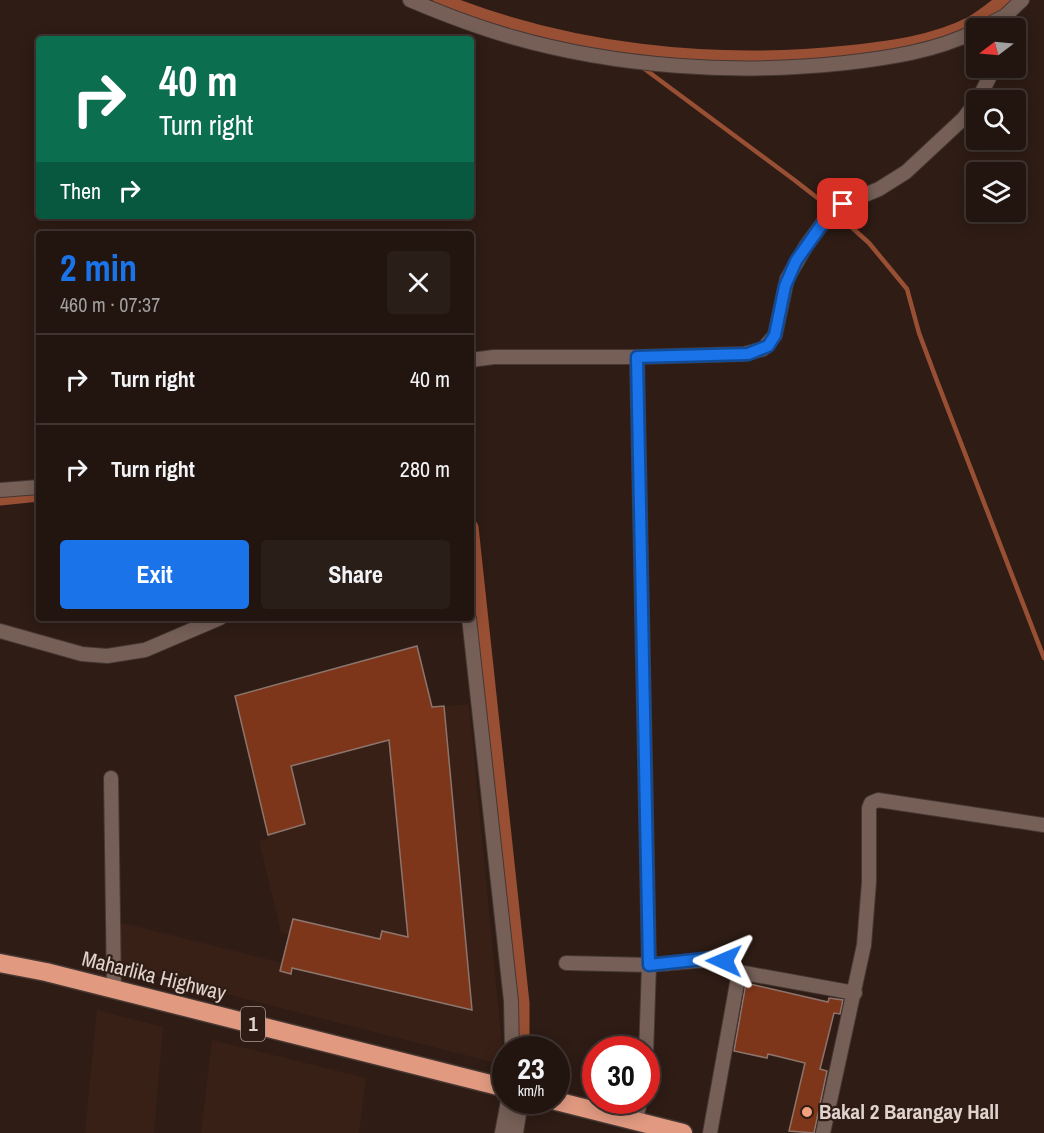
<!DOCTYPE html>
<html lang="en">
<head>
<meta charset="utf-8">
<style>
	:root { --surface:#221510; --page:#2a1e19; --text:#f1f3f6; --muted:#a29f9f; --line:#3f3430; --accent:#1a73e8 }
	body { margin:0; font-family:"Archivo Narrow",sans-serif; background:var(--page); color:var(--text); height:100vh; display:flex; flex-direction:column; font-size:22px; white-space:nowrap }
	* { box-sizing:border-box; margin:0 }
	p { font-size:20px; color:var(--muted) }
	.icon { flex:none; width:33px; height:33px; fill:none; stroke:currentColor; stroke-width:2; stroke-linecap:round; stroke-linejoin:round }
	.map { position:relative; flex:1; overflow:hidden }
	.panel { position:absolute; left:36px; top:231px; width:438px; height:390px; display:flex; flex-direction:column; background:var(--surface); border-radius:6px; box-shadow:0 3px 15px #0003,0 0 0 2px var(--line) }
	.panel>* { flex:none }
	.hud { position:absolute; left:36px; top:36px; width:438px; height:183px; border-radius:6px; box-shadow:0 3px 15px #0003,0 0 0 2px var(--line); background:#0b6e4f; color:#fff; overflow:hidden }
	.needle { width:39px; rotate:254deg }
	.tools { position:absolute; left:966px; top:18px; display:grid; gap:12px }
	.tools a { display:grid; place-items:center; width:60px; height:60px; border-radius:6px; background:var(--surface); box-shadow:0 3px 15px #0003,0 0 0 2px var(--line); font-size:30px }
	.speed { position:absolute; left:492px; top:1036px; display:flex; gap:12px; font-size:30px; font-weight:700; text-align:center }
	.speed>* { display:grid; place-content:center; width:78px; height:78px; border-radius:50%; background:var(--surface); box-shadow:0 3px 15px #0003,0 0 0 2px var(--line); line-height:1 }
	.speed small { font-size:15px; font-weight:400 }
	.speed .limit { border:9px solid #d22; background:#fff; color:#111 }
	.pin { position:absolute; display:grid; place-items:center; width:51px; height:51px; color:#fff; margin:-26px; border-radius:12px; box-shadow:0 3px 9px #0006 }
	.me { position:absolute; width:66px; margin:-33px; rotate:271deg; stroke-linejoin:round; filter:drop-shadow(0 0 4px #0008) }
	.turn { display:flex; align-items:center; gap:21px; height:126px; padding:0 24px; font-size:27px }
	.turn .icon { width:78px; height:78px; stroke-width:2.5 }
	.turn b { display:block; font-size:42px; line-height:51px }
	.then { display:flex; align-items:center; height:57px; padding:0 24px; background:#0003; gap:12px; font-size:22px }
	.round { display:grid; place-items:center; flex:none; width:63px; height:63px; border-radius:6px; background:var(--page) }
	.overview { display:flex; align-items:center; justify-content:space-between; height:102px; padding:0 24px }
	h1 { font-size:36px; font-weight:800; line-height:45px; color:var(--accent) }
	.primary-button { display:flex; gap:12px; margin-top:auto; padding:12px 24px }
	.primary-button a { flex:1; height:69px; border-radius:6px; background:var(--accent); color:#fff; font-size:24px; font-weight:800; line-height:69px; text-align:center }
	.primary-button a+a { background:var(--page); color:var(--text) }
	ul { padding:0; list-style:none }
	li { display:flex; align-items:center; gap:18px; height:90px; padding:0 24px; border-top:2px solid var(--line) }
	li div { flex:1 }
	li b { display:block; font-size:22px }
	li em { font-style:normal }
	.map>svg:first-child { display:block }
</style>
</head>
<body>
<div class="map">
<svg width="1044" height="1133" viewBox="0 0 1044 1133">
	<rect width="100%" height="100%" fill="#2e1c15"/>
	<g fill="#392017">
		<polygon points="417,646 432,707 469,704 504,1065 119,967 118,922 282,963 288,935 281,933 259,841 268,839 268,835 235,696"/>
		<polygon points="97,1010 163,1027 154,1133 85,1133"/>
		<polygon points="212,1040 366,1078 359,1133 201,1133"/>
	</g>
	<g fill="none" stroke-linecap="round" stroke-linejoin="round">
		<g stroke="#994f33" stroke-width="4.5">
			<polyline points="642,67 793,179 829,207"/>
			<polyline points="839,216 869,243 907,289 919,333 937,381 1044,658"/>
		</g>
		<g stroke="#994f33" stroke-width="15">
			<path d="M440,0C568,52 711,67 847,53C888,49 934,43 971,24C983,17 994,8 1004,0"/>
			<polyline points="0,498 39,494"/>
			<polyline points="471,527 522,1003 522,1050"/>
		</g>
	</g>
	<g fill="#7d361a" stroke="#8c756d" stroke-width="1.5">
		<polygon points="417,646 432,707 444,706 472,1010 292,968 291,974 280,971 293,919 380,939 382,931 408,937 389,740 291,766 305,824 268,835 235,696"/>
		<polygon points="746,983 828,1002 829,998 843,1000 840,1014 834,1013 820,1069 827,1071 814,1133 789,1131 805,1063 768,1054 767,1058 734,1051"/>
	</g>
	<g fill="none" stroke-linecap="round" stroke-linejoin="round">
		<g stroke="#463733" stroke-width="16">
			<g id="minor">
				<path d="M410,0C443,14 477,27 512,37C617,67 736,75 845,63C889,58 936,51 976,31"/>
				<polyline points="982,28 1005,16 1022,0"/>
				<polyline points="978,100 994,68"/>
				<polyline points="637,357 649,965 646,1055"/>
				<polyline points="471,360 494,357 637,357 744,354 763,349 775,335 787,279 806,246 825,220 843,204 879,189 906,172 964,118 976,102"/>
				<polyline points="0,490 39,487"/>
				<polyline points="469,618 511,1001 512,1050"/>
				<polyline points="0,631 82,654 107,656 145,650 220,618"/>
				<polyline points="111,778 114,989"/>
				<polyline points="566,963 649,965 717,959 728,963 739,972 855,993"/>
				<polyline points="636,1121 640,1101"/>
				<polyline points="502,1133 508,1101"/>
				<polyline points="516,1133 521,1101"/>
				<polyline points="710,1133 739,972"/>
				<polyline points="823,1133 864,945 869,882 869,808 871,803 878,800 1044,825"/>
			</g>
		</g>
		<g stroke="#463733" stroke-width="21">
			<g id="highway">
				<polyline points="0,963 46,972 506,1088"/>
				<polyline points="556,1101 683,1133"/>
			</g>
		</g>
		<use href="#minor" stroke="#755f57" stroke-width="14"/>
		<use href="#highway" stroke="#e19a80" stroke-width="18"/>
	</g>
	<g fill="none" stroke-linecap="round" stroke-linejoin="round">
		<g stroke="#114b97" stroke-width="15">
			<polyline id="route" points="724,961 713,958 649,965 637,357 748,354 768,346 775,335 785,286 796,261 825,220 843,204"/>
		</g>
		<use href="#route" stroke="#1a73e8" stroke-width="10"/>
	</g>
	<circle fill="#f3a081" stroke="#2e1c15" stroke-width="2" cx="807" cy="1112" r="6"/>
	<g text-anchor="middle" stroke-width="4.5" stroke-linejoin="round" paint-order="stroke">
		<rect fill="#2e1c15" stroke="#ab9c96" stroke-width="1.5" x="241" y="1007" width="24" height="34" rx="4.5"/>
		<g font-size="20" font-weight="bold" fill="#e0d3ce">
			<text x="253" y="1031">1</text>
		</g>
		<g font-size="21" fill="#e0d3ce" stroke="#2e1c15">
			<text transform="translate(154 976) rotate(14)" y="7">Maharlika Highway</text>
		</g>
		<g font-size="21" font-weight="bold" fill="#e0d3ce" stroke="#2e1c15" text-anchor="start">
			<text x="819" y="1119">Bakal 2 Barangay Hall</text>
		</g>
	</g>
</svg>
<div class="tools">
<a><svg class="needle" viewBox="-14 -14 28 28"><path d="M0-13l5 13h-10z" fill="#e53935"/><path d="M0 13l5-13h-10z" fill="#a29f9f"/></svg></a>
<a><svg class="icon" aria-label="search" viewBox="0 0 24 24"><circle cx="10" cy="10" r="6"/><path d="M15 15l6 6"/></svg></a>
<a><svg class="icon" aria-label="layers" viewBox="0 0 24 24"><path d="M12 4l9 5-9 5-9-5zM3 14l9 5 9-5"/></svg></a>
</div>
<div class="speed"><div>23<small>km/h</small></div><div class="limit">30</div></div>
<div class="pin" style="left:843px;top:204px;background:#d93025"><svg class="icon" aria-label="arrive" viewBox="0 0 24 24"><path d="M6 21V4h12l-3 4 3 4H6"/></svg></div>
<svg class="me" style="left:724px;top:961px" viewBox="-20 -20 40 40"><path d="M0-17L14 15 0 8-14 15z" fill="#1a73e8" stroke="#fff" stroke-width="4"/></svg>
<div class="hud">
<div class="turn"><svg class="icon" aria-label="right" viewBox="0 0 24 24"><path d="M7 20v-9h11M14 6l5 5-5 5"/></svg><div><b>40 m</b>Turn right</div></div>
<div class="then">Then<svg class="icon" aria-label="right" viewBox="0 0 24 24"><path d="M7 20v-9h11M14 6l5 5-5 5"/></svg></div>
</div>
<section class="panel">
<div class="overview"><div><h1>2 min</h1><p>460 m · 07:37</p></div><a class="round"><svg class="icon" aria-label="close" viewBox="0 0 24 24"><path d="M6 6l12 12M18 6L6 18"/></svg></a></div>
<ul>
<li><svg class="icon" aria-label="right" viewBox="0 0 24 24"><path d="M7 20v-9h11M14 6l5 5-5 5"/></svg><div><b>Turn right</b></div><em>40 m</em></li>
<li><svg class="icon" aria-label="right" viewBox="0 0 24 24"><path d="M7 20v-9h11M14 6l5 5-5 5"/></svg><div><b>Turn right</b></div><em>280 m</em></li>
</ul>
<div class="primary-button"><a>Exit</a><a>Share</a></div>
</section>
</div>
</body>
</html>
